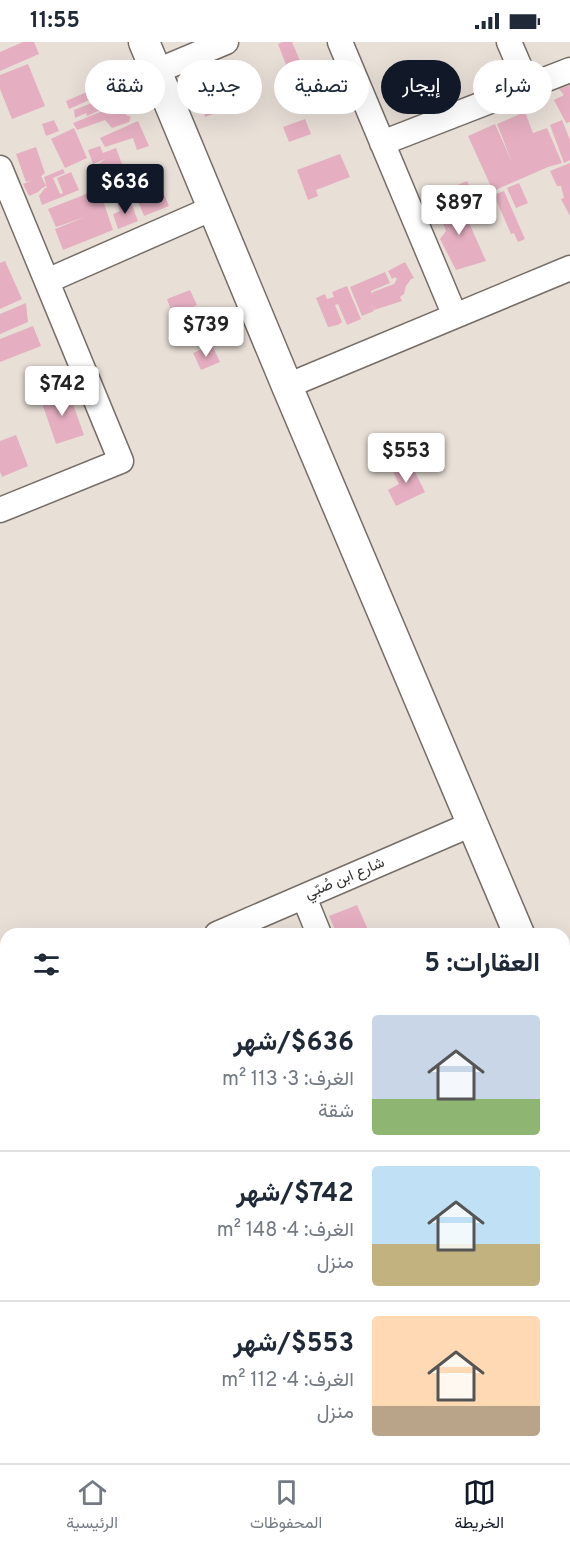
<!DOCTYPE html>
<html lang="ar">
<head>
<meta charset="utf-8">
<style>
	body { margin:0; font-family:Overpass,Vazirmatn,sans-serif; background:#f6f6f7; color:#1f2937; direction:rtl; height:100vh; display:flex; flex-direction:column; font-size:22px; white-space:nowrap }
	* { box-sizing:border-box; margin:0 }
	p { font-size:20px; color:#747a83 }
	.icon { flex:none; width:33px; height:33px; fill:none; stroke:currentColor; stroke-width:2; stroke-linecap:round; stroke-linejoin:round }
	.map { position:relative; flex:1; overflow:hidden; direction:ltr }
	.drawer { position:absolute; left:0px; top:886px; width:570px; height:536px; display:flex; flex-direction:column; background:#fff; border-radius:18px 18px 0 0; box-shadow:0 6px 24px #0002; direction:rtl }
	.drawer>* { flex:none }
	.guide { position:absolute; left:18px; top:18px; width:534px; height:54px; direction:rtl; display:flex; gap:12px }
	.price { position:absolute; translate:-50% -51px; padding:0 14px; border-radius:6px; background:#fff; color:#222; font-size:20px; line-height:39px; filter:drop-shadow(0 2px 3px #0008) }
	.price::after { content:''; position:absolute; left:50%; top:36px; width:18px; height:14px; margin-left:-9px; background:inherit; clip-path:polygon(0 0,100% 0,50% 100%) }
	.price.selected { background:#111827; color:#fff }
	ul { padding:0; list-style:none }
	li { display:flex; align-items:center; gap:18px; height:150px; padding:0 30px }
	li+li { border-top:2px solid #e0e1e3 }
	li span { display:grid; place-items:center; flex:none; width:168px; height:120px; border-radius:6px; color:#555 }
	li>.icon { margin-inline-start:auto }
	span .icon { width:72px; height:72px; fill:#fffc; stroke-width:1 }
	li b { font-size:26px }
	h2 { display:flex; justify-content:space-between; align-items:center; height:72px; padding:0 30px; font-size:26px }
	.tag { padding:0 21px; border-radius:27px; background:#fff; box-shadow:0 6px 24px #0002; font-size:21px; line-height:54px }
	.tag.selected { background:#111827; color:#fff }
	.status { display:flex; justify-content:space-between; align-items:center; height:42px; padding:0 30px; background:#fff; direction:ltr }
	.status svg { height:16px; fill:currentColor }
	.menu { display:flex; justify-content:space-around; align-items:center; height:84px; border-top:2px solid #e0e1e3; background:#fff; font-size:16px; color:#747a83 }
	.menu a { display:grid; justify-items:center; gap:3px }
	.menu .selected { color:#111827 }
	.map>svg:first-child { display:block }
	.building { fill:#e5afc1 }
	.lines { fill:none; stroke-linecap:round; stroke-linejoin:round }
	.minor-casing { stroke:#756d66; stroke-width:27 }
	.tertiary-casing { stroke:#756d66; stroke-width:33 }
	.minor { stroke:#fff; stroke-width:24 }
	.tertiary { stroke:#fff; stroke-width:30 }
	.labels { text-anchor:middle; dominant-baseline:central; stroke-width:4.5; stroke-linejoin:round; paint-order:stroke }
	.street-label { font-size:15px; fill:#33302d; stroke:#fff }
</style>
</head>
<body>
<div class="status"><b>11:55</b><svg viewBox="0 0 49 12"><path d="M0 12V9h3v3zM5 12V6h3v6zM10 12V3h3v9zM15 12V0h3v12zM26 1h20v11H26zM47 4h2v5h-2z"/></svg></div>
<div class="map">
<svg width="570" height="1421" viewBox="0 0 570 1421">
	<rect width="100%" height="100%" fill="#e8dfd7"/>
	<path class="building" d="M23 0H34L39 12 0 29V10Z
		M283 0H292L304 28 290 33 278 2Z
		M28 22 45 64 12 77 0 47V33Z
		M234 24 243 47 212 60 216 71 205 75 203 68 206 65 201 54 211 50 205 36Z
		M112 39 118 52 119 53 120 59 87 74 86 71 75 76 74 68 97 59 96 55 69 67 66 59Z
		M570 43V80L566 81 554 58 564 53 559 47Z
		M123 61 126 68V73L131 75 129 80 112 86 105 78 77 88 73 81Z
		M525 70 533 91 547 86 562 121 548 125 493 149 468 94 495 82 512 120 497 82Z
		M305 77 311 92 289 100 283 85Z
		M54 78 59 89 46 94 42 82Z
		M562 78 570 98V118L564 121 550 83Z
		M138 79 149 104 137 108 133 96 105 105 100 96Z
		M74 86 87 116 65 126 51 97Z
		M100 104 103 111 116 106 125 130 102 139 96 124 105 117 93 122 88 108Z
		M36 105 45 131 41 134 46 144 41 147 38 150 29 154 23 142 33 138 26 140 16 112Z
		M340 112 350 135 316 148 318 154 308 158 297 128Z
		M570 121V174L561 157 564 156 561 144H557L550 129Z
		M152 125 169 164 144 174 128 135Z
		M63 127 65 131 53 136 60 152 63 151 57 136 71 130 79 148 42 163 39 154 45 146H47L44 135Z
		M123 135 129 152 108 160 101 144Z
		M467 139 476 158 464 163 455 144Z
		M519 141 528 161 516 166 507 146Z
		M99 147 113 188 63 208 55 187 85 175 56 185 48 167Z
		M504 149 525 197 518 200 514 191 511 192 494 153Z
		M454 153 462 165 486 219 456 228 440 197 446 189 440 173V159Z
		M130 158 138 179 118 187 113 172 120 169 117 162Z
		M5 219 22 257 0 267V221Z
		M405 220 414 236 411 237 406 244 404 252 400 255 402 259 374 268 370 257 374 269 362 274 350 245 385 230 390 241 371 249 372 252 373 250 394 242 397 237 395 235 392 237 388 229Z
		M347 244 361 277 347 283 338 262 335 263 342 280 338 283 328 285 316 256 325 252 327 257 334 255 332 250Z
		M190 248 197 263 173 273 167 257Z
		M26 261 28 280 0 292V272Z
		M33 284 41 304 0 320V297Z
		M212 303 220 320 201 328 193 311Z
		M68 348 84 393 56 402 41 358Z
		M16 393 28 424 2 435 0 430V399Z
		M409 418 425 450 396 464 388 448 399 442 391 426Z
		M357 863 370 892H337L329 874Z
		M6 1031V1039L2 1033 6 1044V1049L0 1050 6 1063V1078L0 1080V1034Z
		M564 1283 570 1298V1310L564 1312Z
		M570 1314V1325L564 1328V1317Z
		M570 1327V1373L564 1375V1329Z
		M433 1416H461L463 1421H435Z"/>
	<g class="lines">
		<defs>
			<path id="minor" d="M340 0 455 274
				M509 0 528 44
				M157 29 226 0
				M382 101 570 28
				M0 126 121 419 0 468
				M47 239 213 166
				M287 344 570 226
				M304 855 319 892
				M217 892 472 782
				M0 986 6 984
				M564 1097 570 1094
				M0 1175 6 1173
				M0 1338 6 1335
				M0 1378 6 1393
				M16 1416 18 1421
				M545 1416 547 1421
				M208 1421 220 1416"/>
			<path id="tertiary" d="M144 0 287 344 519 892
				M564 999 570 1013"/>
		</defs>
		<use href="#minor" class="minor-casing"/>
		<use href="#tertiary" class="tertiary-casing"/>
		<use href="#minor" class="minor"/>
		<use href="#tertiary" class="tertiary"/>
	</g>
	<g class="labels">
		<g class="street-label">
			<text transform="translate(345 837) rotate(-23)">شارع ابن صُبّي</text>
		</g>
	</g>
</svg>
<b class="price selected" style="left:125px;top:173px">$636</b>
<b class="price" style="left:459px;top:194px">$897</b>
<b class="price" style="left:206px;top:316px">$739</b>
<b class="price" style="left:62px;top:375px">$742</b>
<b class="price" style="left:406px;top:442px">$553</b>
<div class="guide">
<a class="tag">شراء</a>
<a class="tag selected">إيجار</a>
<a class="tag">تصفية</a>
<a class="tag">جديد</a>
<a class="tag">شقة</a>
</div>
<section class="drawer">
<h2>العقارات: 5<svg class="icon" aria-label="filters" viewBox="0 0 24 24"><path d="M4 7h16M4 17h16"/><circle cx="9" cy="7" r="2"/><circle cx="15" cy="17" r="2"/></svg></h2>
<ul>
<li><span style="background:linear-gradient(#c9d6e8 70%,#8fb573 0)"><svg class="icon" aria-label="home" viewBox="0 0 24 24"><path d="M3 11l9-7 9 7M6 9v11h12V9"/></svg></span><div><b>$636/شهر</b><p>الغرف: 3 · 113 m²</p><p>شقة</p></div></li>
<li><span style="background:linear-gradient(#bfe0f5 65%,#c2b280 0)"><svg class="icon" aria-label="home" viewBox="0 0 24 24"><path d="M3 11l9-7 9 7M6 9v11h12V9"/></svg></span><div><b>$742/شهر</b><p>الغرف: 4 · 148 m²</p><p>منزل</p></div></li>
<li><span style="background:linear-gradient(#ffd9b3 75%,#b9a48a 0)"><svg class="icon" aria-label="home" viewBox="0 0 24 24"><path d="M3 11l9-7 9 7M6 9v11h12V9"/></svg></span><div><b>$553/شهر</b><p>الغرف: 4 · 112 m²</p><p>منزل</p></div></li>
</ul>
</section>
</div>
<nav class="menu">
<a class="selected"><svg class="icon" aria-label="map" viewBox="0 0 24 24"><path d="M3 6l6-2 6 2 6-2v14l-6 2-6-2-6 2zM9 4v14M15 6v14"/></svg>الخريطة</a>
<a><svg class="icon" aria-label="saved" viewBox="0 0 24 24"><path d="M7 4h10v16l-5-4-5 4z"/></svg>المحفوظات</a>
<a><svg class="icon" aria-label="home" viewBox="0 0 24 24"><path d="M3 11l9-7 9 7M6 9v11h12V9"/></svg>الرئيسية</a>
</nav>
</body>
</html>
